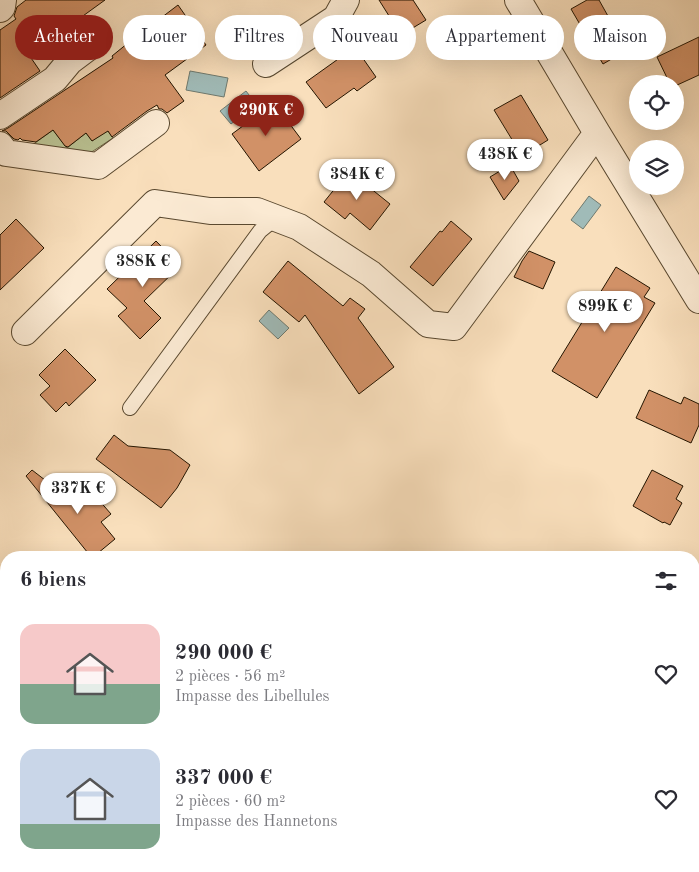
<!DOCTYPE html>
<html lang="fr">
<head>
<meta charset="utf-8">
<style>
	body { margin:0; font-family:"Old Standard TT",serif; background:#f7f7f7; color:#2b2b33; height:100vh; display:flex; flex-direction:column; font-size:19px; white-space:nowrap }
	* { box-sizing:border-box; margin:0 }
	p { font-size:16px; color:#7c7c81 }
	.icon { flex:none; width:28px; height:28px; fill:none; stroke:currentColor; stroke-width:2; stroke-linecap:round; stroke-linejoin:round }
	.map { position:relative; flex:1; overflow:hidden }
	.sheet { position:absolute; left:0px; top:551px; width:700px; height:321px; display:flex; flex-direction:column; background:#fff; border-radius:20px 20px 0 0; box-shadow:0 5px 20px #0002 }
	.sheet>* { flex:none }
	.hud { position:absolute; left:15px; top:15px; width:670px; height:45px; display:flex; gap:10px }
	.fabs { position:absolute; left:629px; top:75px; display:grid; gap:10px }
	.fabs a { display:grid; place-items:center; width:55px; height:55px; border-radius:50%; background:#fff; box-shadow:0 5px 20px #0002; font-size:25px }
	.price { position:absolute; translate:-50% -42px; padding:0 11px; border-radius:18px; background:#fff; color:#222; font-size:16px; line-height:32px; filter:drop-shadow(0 1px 2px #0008) }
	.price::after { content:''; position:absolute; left:50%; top:30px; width:15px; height:11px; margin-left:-8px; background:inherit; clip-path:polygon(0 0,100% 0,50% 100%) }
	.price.current { background:#8f2418; color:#fff }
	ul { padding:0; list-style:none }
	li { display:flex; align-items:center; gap:15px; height:125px; padding:0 20px }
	li span { display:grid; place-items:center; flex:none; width:140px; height:100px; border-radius:15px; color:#555 }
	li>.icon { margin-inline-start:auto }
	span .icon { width:60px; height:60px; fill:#fffc; stroke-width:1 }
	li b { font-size:21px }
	h2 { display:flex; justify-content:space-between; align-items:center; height:60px; padding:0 20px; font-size:21px }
	.tag { padding:0 18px; border-radius:22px; background:#fff; box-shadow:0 5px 20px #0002; font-size:18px; line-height:45px }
	.tag.current { background:#8f2418; color:#fff }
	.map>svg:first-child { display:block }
	.green { fill:#bac293; stroke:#6f6c4a }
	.water { fill:#a0bbb8; stroke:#6e796e }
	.building { fill:#d19167; stroke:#241500 }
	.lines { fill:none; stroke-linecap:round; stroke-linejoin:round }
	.service-casing { stroke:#59482f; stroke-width:16 }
	.minor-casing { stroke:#59482f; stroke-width:28 }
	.service { stroke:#fbead3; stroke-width:14 }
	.minor { stroke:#fbead3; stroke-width:26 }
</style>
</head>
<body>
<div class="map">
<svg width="699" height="872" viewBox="0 0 699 872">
	<rect width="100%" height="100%" fill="#f9dfbc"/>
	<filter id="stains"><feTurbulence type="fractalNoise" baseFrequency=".004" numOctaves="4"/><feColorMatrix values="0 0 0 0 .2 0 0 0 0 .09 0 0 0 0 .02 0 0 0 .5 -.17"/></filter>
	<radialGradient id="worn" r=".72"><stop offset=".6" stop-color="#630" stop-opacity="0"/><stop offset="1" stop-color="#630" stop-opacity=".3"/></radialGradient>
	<path class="green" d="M53 130 67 148 86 133 92 141 107 130 113 138 90 153 28 148Z"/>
	<path class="water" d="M190 71 228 78 224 97 186 90Z
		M246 91 256 104 231 124 220 111Z
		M589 196 601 205 583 229 571 220Z
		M269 310 289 328 278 339 259 321Z"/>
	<path class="building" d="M26 0H105L29 55 40 71 0 98V30L16 19 14 16 17 7Z
		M379 0H413L426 20 401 35Z
		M587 0H599L627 50 603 64 571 9Z
		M178 5 206 45 165 75 184 101 167 113 162 109H159L157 105 147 111 112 137 108 131 92 141 86 133 68 147 65 146 53 130 36 142 22 140 20 138 18 140 14 139 6 131H2L8 128 113 58 112 56 128 43Z
		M699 37V75L675 86V84H670L657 57Z
		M355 47 376 77 357 91 354 88 326 108 306 82Z
		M521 95 548 140 522 156 494 110Z
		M274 103 301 139 259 171 232 134Z
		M510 165 519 181 504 200 490 177Z
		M349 171 390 204 370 230 350 213 345 219 324 202Z
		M16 219 44 248 0 290V235Z
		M451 221 472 239 433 286 410 267 440 231 442 232Z
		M156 241 180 266 144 301 161 318 140 339 118 316 127 308 107 289Z
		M529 251 555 262 543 289 514 277 522 261Z
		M288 261 343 306 350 298 365 309 358 318 394 367 359 394 305 315 299 322 263 292Z
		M616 267 650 288 644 297 655 303 597 398 552 371Z
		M65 349 96 380 69 406 66 402 56 412 40 395 50 386 39 375Z
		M649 390 681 404 684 397 699 404V425L691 443 636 418Z
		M114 435 128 446 170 450 190 465 177 488 161 508 96 459Z
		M32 470 76 504 91 491 111 514 101 522 115 539 92 558 26 476Z
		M652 470 683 486 676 499 682 503 670 525 664 522 663 523 633 506Z"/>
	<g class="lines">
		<defs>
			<path id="service" d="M130 408 260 231 276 218
				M96 872 101 866"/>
			<path id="minor" d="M518 0 597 133 699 300
				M0 9 2 7 3 0
				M266 64 336 18 346 0
				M0 116 55 79 70 61 90 46
				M0 145 6 153 98 166 156 123
				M25 332 155 203 210 211H257L299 227 371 274 428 324 454 327 597 133
				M694 698 699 677
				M0 726 6 729
				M224 866 232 872
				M650 872 652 866"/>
		</defs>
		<use href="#service" class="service-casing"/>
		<use href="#minor" class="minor-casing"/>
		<use href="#service" class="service"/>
		<use href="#minor" class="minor"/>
	</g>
	<rect width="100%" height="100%" filter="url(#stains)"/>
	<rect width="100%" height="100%" fill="url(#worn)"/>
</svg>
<div class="fabs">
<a><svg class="icon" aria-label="locate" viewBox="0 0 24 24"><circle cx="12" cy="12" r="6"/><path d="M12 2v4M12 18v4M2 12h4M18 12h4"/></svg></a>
<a><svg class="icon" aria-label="layers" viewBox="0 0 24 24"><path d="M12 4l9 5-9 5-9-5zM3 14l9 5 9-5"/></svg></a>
</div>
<b class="price current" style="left:266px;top:137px">290K €</b>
<b class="price" style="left:505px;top:181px">438K €</b>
<b class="price" style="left:357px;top:201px">384K €</b>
<b class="price" style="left:143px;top:288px">388K €</b>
<b class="price" style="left:605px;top:333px">899K €</b>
<b class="price" style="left:78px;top:515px">337K €</b>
<div class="hud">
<a class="tag current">Acheter</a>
<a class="tag">Louer</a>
<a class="tag">Filtres</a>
<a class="tag">Nouveau</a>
<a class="tag">Appartement</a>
<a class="tag">Maison</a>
</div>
<section class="sheet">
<h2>6 biens<svg class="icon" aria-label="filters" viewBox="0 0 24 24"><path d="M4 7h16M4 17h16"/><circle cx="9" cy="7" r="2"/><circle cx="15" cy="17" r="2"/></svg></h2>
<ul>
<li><span style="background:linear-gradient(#f6c9c9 60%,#7fa58c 0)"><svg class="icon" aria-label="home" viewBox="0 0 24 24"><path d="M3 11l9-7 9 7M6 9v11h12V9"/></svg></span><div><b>290 000 €</b><p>2 pièces · 56 m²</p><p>Impasse des Libellules</p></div><svg class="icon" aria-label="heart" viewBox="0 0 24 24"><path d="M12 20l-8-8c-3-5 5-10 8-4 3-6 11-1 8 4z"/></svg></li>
<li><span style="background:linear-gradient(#c9d6e8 75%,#7fa58c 0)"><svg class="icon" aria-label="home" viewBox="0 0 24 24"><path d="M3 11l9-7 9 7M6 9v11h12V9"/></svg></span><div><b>337 000 €</b><p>2 pièces · 60 m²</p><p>Impasse des Hannetons</p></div><svg class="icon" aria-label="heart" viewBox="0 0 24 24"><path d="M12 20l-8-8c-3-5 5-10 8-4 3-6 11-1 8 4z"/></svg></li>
</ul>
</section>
</div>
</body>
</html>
